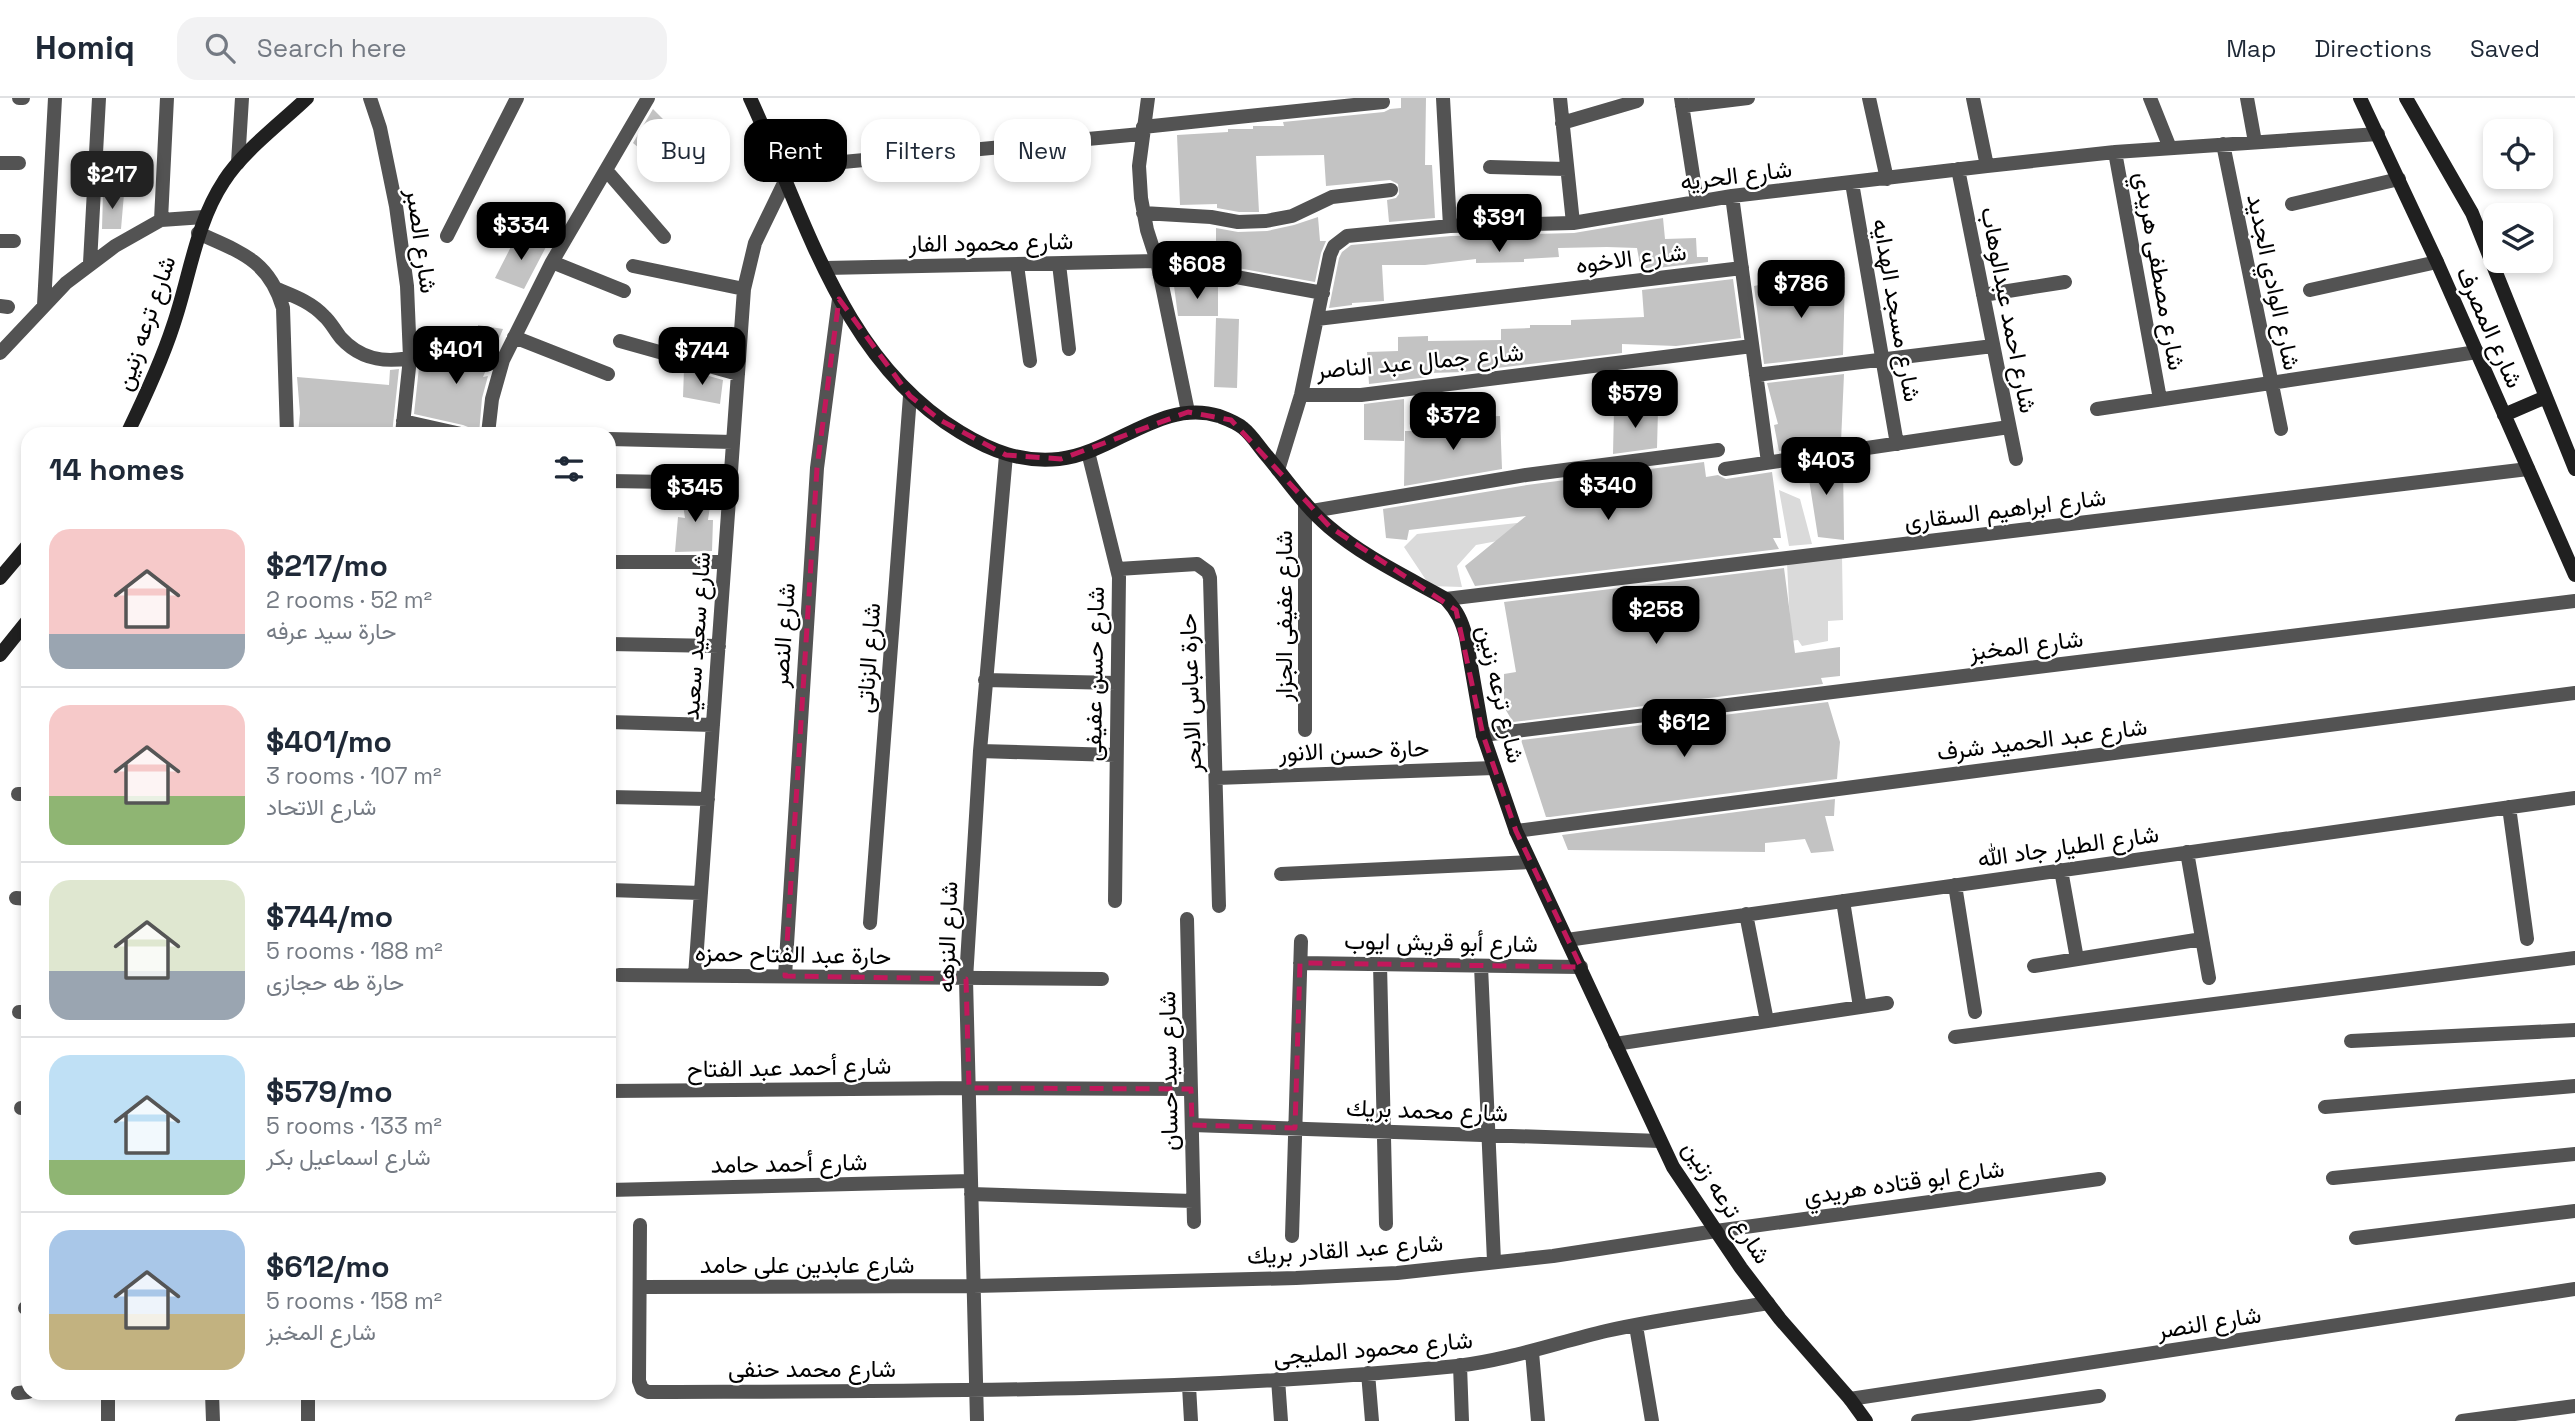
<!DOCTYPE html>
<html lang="en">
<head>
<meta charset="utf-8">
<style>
	body { margin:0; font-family:"Space Grotesk",Vazirmatn,sans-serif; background:#f2f2f3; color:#1f2937; height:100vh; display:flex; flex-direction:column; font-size:26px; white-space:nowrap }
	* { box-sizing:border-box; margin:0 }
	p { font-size:23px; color:#747a83 }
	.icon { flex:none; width:38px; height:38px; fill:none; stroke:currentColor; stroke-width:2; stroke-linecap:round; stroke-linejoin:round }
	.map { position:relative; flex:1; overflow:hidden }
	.drawer { position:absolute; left:21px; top:329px; width:595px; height:973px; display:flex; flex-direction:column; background:#fff; border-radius:21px; box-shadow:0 4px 10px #0003 }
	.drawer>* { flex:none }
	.banner { position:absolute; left:637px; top:21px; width:665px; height:63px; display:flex; gap:14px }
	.tools { position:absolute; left:2483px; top:21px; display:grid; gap:14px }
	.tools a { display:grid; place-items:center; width:70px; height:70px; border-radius:14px; background:#fff; box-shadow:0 4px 10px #0003; font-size:35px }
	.price { position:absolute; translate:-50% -60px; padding:0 16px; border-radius:14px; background:#000; color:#fff; font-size:23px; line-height:46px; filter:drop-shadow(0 2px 4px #0008) }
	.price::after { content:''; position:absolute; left:50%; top:42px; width:21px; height:16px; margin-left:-10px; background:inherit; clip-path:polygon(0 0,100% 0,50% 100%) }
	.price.on { background:#222; color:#fff }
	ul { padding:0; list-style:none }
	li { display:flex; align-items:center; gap:21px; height:175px; padding:0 28px }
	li+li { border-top:2px solid #e0e1e3 }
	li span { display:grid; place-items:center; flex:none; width:196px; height:140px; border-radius:21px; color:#555 }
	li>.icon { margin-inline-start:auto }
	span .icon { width:84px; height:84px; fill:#fffc; stroke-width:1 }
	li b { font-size:30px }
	h2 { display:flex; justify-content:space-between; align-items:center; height:84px; padding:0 28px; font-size:30px }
	.pill { padding:0 24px; border-radius:21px; background:#fff; box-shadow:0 4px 10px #0003; font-size:24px; line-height:63px }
	.pill.on { background:#000; color:#fff }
	header { display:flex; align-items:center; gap:42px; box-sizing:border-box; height:98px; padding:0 35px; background:#fff; border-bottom:2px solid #e0e1e3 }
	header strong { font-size:33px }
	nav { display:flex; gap:38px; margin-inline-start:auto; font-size:24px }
	.search { width:490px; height:63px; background:#f2f2f3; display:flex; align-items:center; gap:18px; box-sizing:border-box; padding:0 24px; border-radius:21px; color:#747a83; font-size:26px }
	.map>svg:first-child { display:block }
	.green { fill:#dadada }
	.building { fill:#c3c3c3 }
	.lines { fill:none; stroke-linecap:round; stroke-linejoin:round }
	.lane { stroke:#535353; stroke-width:14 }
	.street { stroke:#535353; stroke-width:14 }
	.secondary { stroke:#202020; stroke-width:14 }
	.marked { fill:none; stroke:#c2185b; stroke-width:5; stroke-dasharray:14 9; stroke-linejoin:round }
	.labels { text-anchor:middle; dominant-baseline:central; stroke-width:5; stroke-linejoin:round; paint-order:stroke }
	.street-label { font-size:24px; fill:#000; stroke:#fff }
</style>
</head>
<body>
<header>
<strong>Homiq</strong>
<div class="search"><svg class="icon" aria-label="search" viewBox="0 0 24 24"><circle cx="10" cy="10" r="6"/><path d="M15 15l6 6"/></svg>Search here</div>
<nav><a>Map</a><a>Directions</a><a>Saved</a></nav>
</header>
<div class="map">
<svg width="2575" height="1323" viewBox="0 0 2575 1323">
	<rect width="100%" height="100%" fill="#fff"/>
	<path class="green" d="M1779 392 1800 401 1812 446 1789 448Z
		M1526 424 1519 439 1476 447 1457 468 1462 489 1430 488 1404 449 1417 436Z
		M1842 458 1843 522 1828 523V543L1802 548 1798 542 1780 544 1790 526 1787 464Z"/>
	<path class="building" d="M1401 0H1426L1425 67H1432L1435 120 1389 124 1387 102 1396 100 1399 96 1398 86 1390 82 1326 88 1324 57 1256 58 1259 114H1239L1217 110V106L1180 107 1177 37 1228 34V31H1253V28H1284L1283 24 1384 14 1390 11 1401 10Z
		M653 11 667 25 639 50 633 45Z
		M103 95 124 96 121 131H102Z
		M1318 119 1320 143H1326L1321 155 1315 184 1227 168 1216 171V130L1238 134 1267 133 1294 127Z
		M1663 120 1665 141 1696 140 1697 159H1708V164L1641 172 1637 150 1607 149 1558 150 1559 159 1524 161V164L1476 165V161L1425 167H1382L1384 203 1352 205V207L1329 210 1339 160 1342 154 1351 147 1451 138 1574 135Z
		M517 137 547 147 524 191 495 180Z
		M1845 179 1843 257 1764 266 1754 188 1794 180 1803 188Z
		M1733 181 1741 240 1676 248 1622 246V255L1464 274 1429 275V279L1369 286 1367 254 1398 253V239L1428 238V243L1501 242V231L1530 230V227H1571V222L1644 219 1642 192Z
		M1218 187V218H1178L1174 188Z
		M1216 220 1239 221 1237 290 1214 289Z
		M478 227 503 231 483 279 488 278 482 300 479 336H470L468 329 463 327 414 316 420 260 477 270Z
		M399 271 392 336H298L300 315 297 279 389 287 390 272Z
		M684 271 723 282 720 306 683 299Z
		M1844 276 1841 344 1779 353 1774 327 1778 326 1767 285Z
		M1404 301V343L1364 342V306Z
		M1614 311 1658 312 1657 350 1613 356Z
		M1500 318 1502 371 1404 388 1405 333H1476V319Z
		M1843 363 1844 442 1818 439 1808 375 1784 379 1783 372Z
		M1704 364 1706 379 1718 377 1726 381 1772 374 1781 440H1773L1779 451 1475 488 1465 468 1526 418 1409 432 1407 442 1386 440 1383 411 1527 387Z
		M681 394H712L708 422H713L712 453 675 454 678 419 685 420Z
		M1784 470 1795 555 1840 549V578L1821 580 1823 586 1513 624 1504 609V576L1516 574 1504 504Z
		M1828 604 1840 644 1837 681 1550 719H1546L1521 642Z
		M1835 701 1834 718H1825L1834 753 1811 755 1805 741 1765 745V754L1568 752 1562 737Z"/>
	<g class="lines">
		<path class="lane" d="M2351 943 2575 932
			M2325 1009 2575 988
			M2333 1080 2575 1056
			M2356 1140 2575 1113"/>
		<path class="street" d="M19 0H23
			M370 0 380 30 396 108 407 188 410 260 402 336
			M1148 0 1139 68 1141 100 1147 132 1157 163 1188 314
			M1443 0 1450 128
			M1560 0 1573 125
			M1681 0 1697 103
			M1869 0 1887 81
			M1973 0 1987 68
			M2150 0 2170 50
			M2247 0 2255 44
			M1682 8 1748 0
			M1562 25 1637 3
			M1143 29 1383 4
			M2223 46 2281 331
			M2115 54 2160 301
			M0 65H19
			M238 65 242 0
			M1490 69 1567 71
			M779 70 1141 36
			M1958 71 2016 361
			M606 72 664 139
			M1852 85 1897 346
			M1732 98 1768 364
			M2292 106 2399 81
			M1143 115 1211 119 1238 124 1266 123 1292 118 1332 99 1391 92
			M161 122 167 0
			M198 135C240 154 269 162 283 210L287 336
			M447 138 517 0
			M0 143H14
			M552 164 624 193
			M90 165 99 0
			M1059 166 1069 251
			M1017 167 1030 263
			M633 168 744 191
			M825 170 1157 163
			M1225 177 1323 195
			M277 191C294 198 311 204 324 218 331 224 335 233 341 240 360 261 383 265 410 260
			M2310 192 2437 164
			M1983 197 2065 184
			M44 207 55 0
			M0 208 8 209
			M1317 221 1742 170
			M514 239 608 276
			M620 243 738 276
			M0 255 66 185 115 148 161 122 204 119
			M1756 277 1993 248
			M1301 297H1361L1752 248
			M2097 311 2477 254
			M403 323 461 336
			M488 336 492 301 503 262 552 164 648 0
			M609 341 733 344
			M1088 354 1119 479 1115 803
			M1725 371 2009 329
			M1278 372 1301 297 1330 157 1334 148 1347 138 1450 128 1573 125 1732 98 1987 68 2115 54 2378 36
			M609 383 730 385
			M1312 413 1526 377 1718 352
			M609 464H724
			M1118 471 1197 466 1208 474 1210 480 1219 808
			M1446 501 2528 371
			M609 546 719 548
			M985 582 1116 585
			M609 624 713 627
			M1305 632V405
			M1483 637 2575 503
			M980 653 1115 657
			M1216 680 1494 670
			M18 696H28
			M609 699 708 701
			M2509 709 2527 841
			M1516 733 2575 595
			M2187 754 2209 880
			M2061 772 2077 861
			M1281 776 1530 764
			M1955 787 1975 914
			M609 792 701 795
			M16 800 28 801
			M1843 803 1860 909
			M1746 816 1767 923
			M1187 821 1194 1124
			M870 825 910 298
			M1567 842 2575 700
			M1300 865 1581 869
			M1380 866 1386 1126
			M1481 868 1494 1163
			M2034 868 2202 841
			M619 877 1102 881
			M695 878 744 191 755 145 785 83
			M785 878 817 370 839 201
			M19 914H28
			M1955 939 2575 860
			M1615 946 1887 905
			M609 993 969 990 1191 991
			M21 1010H28
			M1192 1027 1660 1043
			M609 1092 971 1083
			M971 1096 1193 1103
			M640 1127 639 1283 642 1291 648 1294C918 1293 1188 1295 1457 1268 1508 1262 1556 1245 1606 1233 1659 1221 1714 1214 1768 1205
			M1292 1138 1301 843
			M640 1189 973 1188 1296 1180 1397 1175 1553 1158 1716 1133 2099 1081
			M25 1210H28
			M1636 1228 1652 1323
			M1532 1254 1538 1323
			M1460 1267 1462 1323
			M1368 1275 1372 1323
			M1278 1281 1281 1323
			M1189 1288 1191 1323
			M18 1295 28 1294
			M108 1295V1323
			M212 1295 213 1323
			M308 1295V1323
			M1850 1301 2575 1191
			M977 1323 966 881 980 653 1006 357
			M1918 1323 2099 1298
			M2462 1323 2575 1308"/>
		<path class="secondary" d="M750 0C805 118 841 262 960 334 991 353 1022 365 1059 361 1114 355 1162 300 1219 318 1227 321 1236 324 1243 330 1252 337 1259 349 1267 358 1287 382 1305 409 1329 429 1364 459 1407 479 1446 501 1457 513 1462 523 1466 539L1483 637 1516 733 1673 1069 1741 1170 1780 1221 1850 1301 1866 1323
			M2360 0 2437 164 2575 477
			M2406 0 2472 115 2575 371
			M2504 317 2546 299
			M127 336C144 301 161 265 173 228 190 179 195 127 224 83 242 54 282 24 307 0
			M0 480 28 447
			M0 557 28 522"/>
	</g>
	<path class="marked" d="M839 201 910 298 940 322 1006 357 1061 361 1188 314 1231 322 1330 429 1456 512 1483 637 1516 733 1581 869 1300 865 1295 1030 1192 1027 1191 991 969 990 966 881 785 878 817 370Z"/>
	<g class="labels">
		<g class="street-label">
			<text transform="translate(1736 77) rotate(-7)">شارع الحريه</text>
			<text transform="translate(422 143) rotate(82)">شارع الصبر</text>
			<text transform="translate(991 144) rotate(-1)">شارع محمود الفار</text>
			<text transform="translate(1631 160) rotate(-7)">شارع الاخوه</text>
			<text transform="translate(2160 173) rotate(80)">شارع مصطفى هريدي</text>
			<text transform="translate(2274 184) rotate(78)">شارع الوادي الجديد</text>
			<text transform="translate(1897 212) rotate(80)">شارع مسجد الهدايه</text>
			<text transform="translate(2009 212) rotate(79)">شارع احمد عبدالوهاب</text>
			<text transform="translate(145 225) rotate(-71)">شارع ترعه زنين</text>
			<text transform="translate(2490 229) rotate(66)">شارع المصرف</text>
			<text transform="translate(1420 263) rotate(-5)">شارع جمال عبد الناصر</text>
			<text transform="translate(2005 411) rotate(-7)">شارع ابراهيم السقارى</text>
			<text transform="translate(1283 518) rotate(-90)">شارع عفيفى الجزار</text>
			<text transform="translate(783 537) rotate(-86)">شارع النصر</text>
			<text transform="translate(696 538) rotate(-86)">شارع سعيد سعيد</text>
			<text transform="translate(2026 547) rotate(-7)">شارع المخبز</text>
			<text transform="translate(868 560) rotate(-86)">شارع الزناتى</text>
			<text transform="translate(1094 576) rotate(-89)">شارع حسن عفيفى</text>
			<text transform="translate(1190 595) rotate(-92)">حارة عباس الابحر</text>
			<text transform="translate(1501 596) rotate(77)">شارع ترعه زنين</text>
			<text transform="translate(2042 641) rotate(-7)">شارع عبد الحميد شرف</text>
			<text transform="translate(1354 652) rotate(-2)">حارة حسن الانور</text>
			<text transform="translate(2068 748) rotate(-8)">شارع الطيار جاد الله</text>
			<text transform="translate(947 839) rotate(-88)">شارع النزهه</text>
			<text transform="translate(1441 844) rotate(1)">شارع أبو قريش ايوب</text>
			<text transform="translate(793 856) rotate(1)">حارة عبد الفتاح حمزه</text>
			<text transform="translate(789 969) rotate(-1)">شارع أحمد عبد الفتاح</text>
			<text transform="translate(1168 973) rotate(-91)">شارع سيد حسان</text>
			<text transform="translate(1427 1012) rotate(2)">شارع محمد بريك</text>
			<text transform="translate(789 1065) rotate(-1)">شارع أحمد حامد</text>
			<text transform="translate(1904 1084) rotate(-8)">شارع ابو قتاده هريدي</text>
			<text transform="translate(1727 1104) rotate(57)">شارع ترعه زنين</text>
			<text transform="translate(1345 1151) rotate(-4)">شارع عبد القادر بريك</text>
			<text x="807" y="1166">شارع عابدين على حامد</text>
			<text transform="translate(2209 1224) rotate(-9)">شارع النصر</text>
			<text transform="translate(1373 1250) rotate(-5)">شارع محمود المليجى</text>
			<text x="812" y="1270">شارع محمد حنفى</text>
		</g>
	</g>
</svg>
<div class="tools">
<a><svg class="icon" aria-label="locate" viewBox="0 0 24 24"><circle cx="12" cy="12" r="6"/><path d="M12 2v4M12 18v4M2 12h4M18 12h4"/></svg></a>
<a><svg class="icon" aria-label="layers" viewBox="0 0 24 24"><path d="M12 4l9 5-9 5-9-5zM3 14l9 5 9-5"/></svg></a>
</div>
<b class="price on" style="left:112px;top:113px">$217</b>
<b class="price" style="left:1499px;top:156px">$391</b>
<b class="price" style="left:521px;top:164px">$334</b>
<b class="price" style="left:1197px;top:203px">$608</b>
<b class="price" style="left:1801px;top:222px">$786</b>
<b class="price" style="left:456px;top:288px">$401</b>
<b class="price" style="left:702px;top:289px">$744</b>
<b class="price" style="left:1635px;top:332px">$579</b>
<b class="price" style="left:1453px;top:354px">$372</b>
<b class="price" style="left:1826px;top:399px">$403</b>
<b class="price" style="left:1608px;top:424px">$340</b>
<b class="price" style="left:695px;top:426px">$345</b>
<b class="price" style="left:1656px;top:548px">$258</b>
<b class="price" style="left:1684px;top:661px">$612</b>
<div class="banner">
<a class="pill">Buy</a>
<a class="pill on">Rent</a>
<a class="pill">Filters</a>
<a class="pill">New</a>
</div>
<section class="drawer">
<h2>14 homes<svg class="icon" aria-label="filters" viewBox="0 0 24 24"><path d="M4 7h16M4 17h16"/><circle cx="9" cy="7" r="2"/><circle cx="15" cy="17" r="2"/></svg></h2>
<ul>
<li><span style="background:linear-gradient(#f6c9c9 75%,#9aa5b1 0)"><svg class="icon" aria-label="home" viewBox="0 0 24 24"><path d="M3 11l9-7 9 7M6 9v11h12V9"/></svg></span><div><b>$217/mo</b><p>2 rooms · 52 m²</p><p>حارة سيد عرفه</p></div></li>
<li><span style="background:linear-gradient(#f6c9c9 65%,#8fb573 0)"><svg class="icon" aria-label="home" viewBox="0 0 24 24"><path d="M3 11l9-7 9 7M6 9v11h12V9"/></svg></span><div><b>$401/mo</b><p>3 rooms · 107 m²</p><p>شارع الاتحاد</p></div></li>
<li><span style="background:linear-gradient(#dfe7d0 65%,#9aa5b1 0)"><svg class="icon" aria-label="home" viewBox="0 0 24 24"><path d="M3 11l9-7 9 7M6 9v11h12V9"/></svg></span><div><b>$744/mo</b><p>5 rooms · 188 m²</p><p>حارة طه حجازى</p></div></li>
<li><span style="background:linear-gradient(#bfe0f5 75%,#8fb573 0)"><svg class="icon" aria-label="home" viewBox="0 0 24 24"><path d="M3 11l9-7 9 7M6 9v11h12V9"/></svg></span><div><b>$579/mo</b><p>5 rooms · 133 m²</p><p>شارع اسماعيل بكر</p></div></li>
<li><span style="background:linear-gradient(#a9c7e8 60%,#c2b280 0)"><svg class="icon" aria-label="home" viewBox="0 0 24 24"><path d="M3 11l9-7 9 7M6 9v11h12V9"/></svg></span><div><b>$612/mo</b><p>5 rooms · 158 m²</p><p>شارع المخبز</p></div></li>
</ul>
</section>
</div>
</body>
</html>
